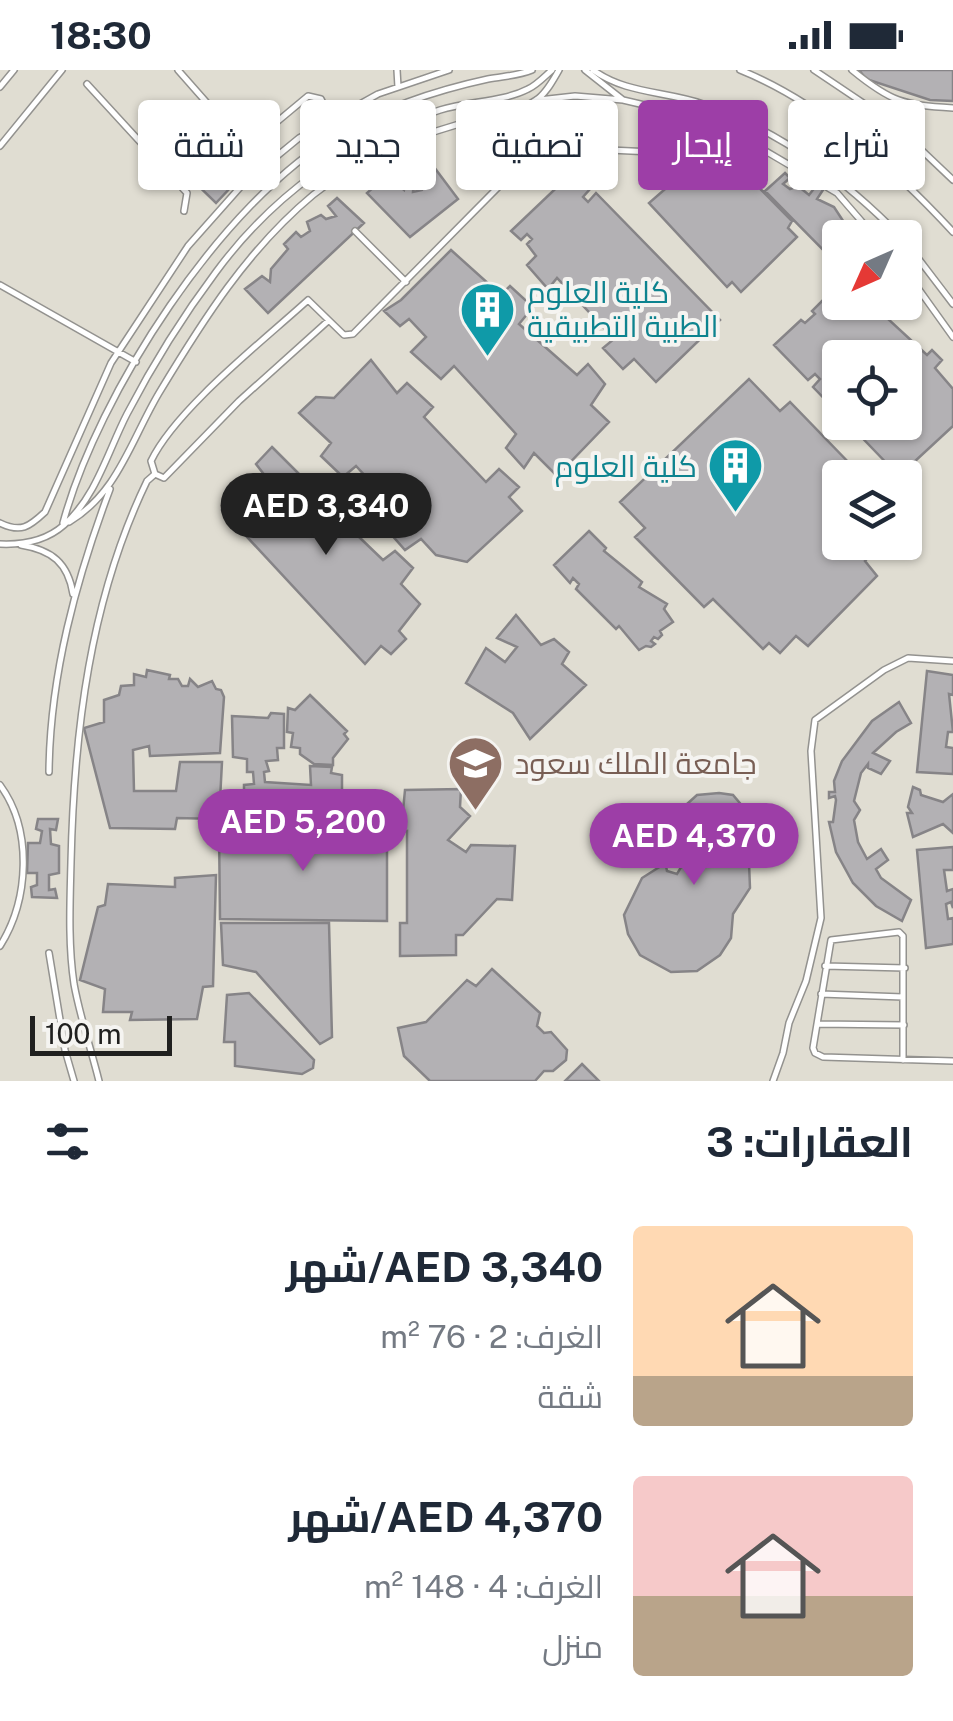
<!DOCTYPE html>
<html lang="ar">
<head>
<meta charset="utf-8">
<style>
	body { margin:0; font-family:"Public Sans",Cairo,sans-serif; background:#f6f6f7; color:#1f2937; direction:rtl; height:100vh; display:flex; flex-direction:column; font-size:38px; white-space:nowrap }
	* { box-sizing:border-box; margin:0 }
	p { font-size:32px; color:#747a83 }
	.icon { flex:none; width:55px; height:55px; fill:none; stroke:currentColor; stroke-width:2; stroke-linecap:round; stroke-linejoin:round }
	.map { position:relative; height:1011px; overflow:hidden; direction:ltr }
	.details { display:flex; flex-direction:column; background:#fff; flex:1 }
	.details>* { flex:none }
	.banner { position:absolute; left:30px; top:30px; width:895px; height:90px; direction:rtl; display:flex; gap:20px }
	.needle { width:65px; rotate:225deg }
	.fabs { position:absolute; left:822px; top:150px; display:grid; gap:20px }
	.fabs a { display:grid; place-items:center; width:100px; height:100px; border-radius:10px; background:#fff; box-shadow:0 2px 8px #0004; font-size:50px }
	.scale { position:absolute; left:30px; bottom:25px; width:142px; box-sizing:border-box; padding-left:10px; border:5px solid #20201f; border-top:0; font-size:28px; line-height:35px; white-space:nowrap; color:#20201f; -webkit-text-stroke:8px #f5f4f1; paint-order:stroke }
	.price { position:absolute; translate:-50% -85px; padding:0 22px; border-radius:35px; background:#9d3ea7; color:#fff; font-size:32px; line-height:65px; filter:drop-shadow(0 2px 5px #0008) }
	.price::after { content:''; position:absolute; left:50%; top:60px; width:30px; height:22px; margin-left:-15px; background:inherit; clip-path:polygon(0 0,100% 0,50% 100%) }
	.price.active { background:#222; color:#fff }
	ul { padding:0; list-style:none }
	li { display:flex; align-items:center; gap:30px; height:250px; padding:0 40px }
	li span { display:grid; place-items:center; flex:none; width:280px; height:200px; border-radius:10px; color:#555 }
	li>.icon { margin-inline-start:auto }
	span .icon { width:120px; height:120px; fill:#fffc; stroke-width:1 }
	li b { font-size:42px }
	h2 { display:flex; justify-content:space-between; align-items:center; height:120px; padding:0 40px; font-size:42px }
	.pill { padding:0 35px; border-radius:10px; background:#fff; box-shadow:0 2px 8px #0004; font-size:35px; line-height:90px }
	.pill.active { background:#9d3ea7; color:#fff }
	.status { display:flex; justify-content:space-between; align-items:center; height:70px; padding:0 50px; background:#fff; direction:ltr }
	.status svg { height:28px; fill:currentColor }
	.map>svg:first-child { display:block }
	.built { fill:#e0ddd2; fill-rule:evenodd }
	.building { fill:#b3b1b4; stroke:#868487; stroke-width:2.5 }
	.lines { fill:none; stroke-linecap:round; stroke-linejoin:round }
	.lane-casing { stroke:#93928f; stroke-width:8 }
	.lane { stroke:#fff; stroke-width:5 }
	.labels { text-anchor:middle; dominant-baseline:central; stroke-width:8; stroke-linejoin:round; paint-order:stroke }
	.culture-label { font-size:30px; fill:#0d838f; stroke:#f5f4f1; text-anchor:start }
	.education-label { font-size:30px; fill:#785e54; stroke:#f5f4f1; text-anchor:start }
</style>
</head>
<body>
<div class="status"><b>18:30</b><svg viewBox="0 0 49 12"><path d="M0 12V9h3v3zM5 12V6h3v6zM10 12V3h3v9zM15 12V0h3v12zM26 1h20v11H26zM47 4h2v5h-2z"/></svg></div>
<div class="map">
<svg width="953" height="1011" viewBox="0 0 953 1011">
	<rect width="100%" height="100%" fill="#e8e6e3"/>
	<path class="built" d="M0 0H953V1011H0ZM840 168H905V232H840ZM840 288H905V352H840ZM840 408H905V472H840Z"/>
	<path class="building" d="M859 0H953V31L930 30 866 9Z
		M213 71 246 101 216 133 184 102Z
		M714 72 792 151 788 158 797 167 741 222 732 212 727 217 649 133 672 113 666 105 688 87 694 91Z
		M431 93 458 129 410 167 367 123 393 100 398 115 404 120 406 110H414L413 122 422 120Z
		M573 102 590 119 583 127 588 132 596 123 720 250 656 312 634 289 623 299 603 278 614 269 557 208 548 219 527 195 536 186 527 174 532 169 527 164 521 170 511 161Z
		M785 103 790 108 783 114 790 119 798 116 809 125 816 116 823 120 817 129 834 137 849 160 857 155 861 163 854 168H840V197L765 121Z
		M337 128 364 153 268 243 245 219 262 206 270 212 271 199 288 179 284 174 296 162 301 167 310 161 307 152 321 145 326 149 336 146 328 136Z
		M451 180 501 225 510 216 533 237 519 254 577 305 588 294 605 314 591 335 609 352 557 406 534 383 524 398 506 378 516 364 454 296 441 309 411 282 426 267 409 249 400 256 384 241 401 230Z
		M840 213V232H868L878 241 889 232 895 242 888 249 927 285 932 280 942 290 935 298 953 319V356L899 406 847 352H905V288H840V345L813 317 820 309 815 304 808 310 774 275 801 250 805 253 815 244 812 241Z
		M371 290 397 323 407 313 433 337 424 347 486 412 499 399 519 417 509 427 522 441 467 492 436 485 421 469 405 480 390 463 405 449 356 396 343 407 321 386 331 373 299 343 316 327 334 328Z
		M749 309 780 341 790 332 852 396 846 402 851 408H840V472H883L865 491 877 506 808 576 796 566 780 583 769 573 763 579 713 529 704 537 635 467 645 458 620 432Z
		M272 377 313 418 324 408 343 429 333 442 383 490 395 481 413 498 401 514 420 534 399 561 406 569 391 584 381 576 365 594 222 440 236 424 247 433 269 411 256 394Z
		M589 461 606 478 604 481 642 512 639 517 667 534 664 539 673 552 660 561 662 565 658 569 654 567 651 571 655 574 651 577 646 576 639 580 619 556 616 559 576 519 579 514 573 508 570 513 554 495Z
		M516 545 541 575 554 569 569 582 562 594 586 615 530 669 513 643 466 613 486 578 505 592 517 577 497 568Z
		M147 600 170 605 169 609H178L182 616H188L190 609 198 617 212 611 216 619 221 620 224 627 220 683 150 686 149 676 133 680 134 721H176L180 692H222L219 749 177 748 175 759 110 758 84 658 104 652V630L119 625 121 616 134 615V604L146 607Z
		M927 601 953 605V625L949 624 953 662H948L946 677 953 678V704L917 702Z
		M310 625 347 661 344 664 348 669 333 688V695L314 694 300 684V678L291 677 293 663 287 662 288 638 295 640Z
		M899 632 911 653 896 662 873 683 890 691 881 704 868 698V694L861 703 854 731 860 740 854 750 858 772 867 789 881 779 888 790 876 799 881 808 911 830 902 851 876 836 853 813 836 782 829 752H833L836 730 835 726 829 728V722H835L834 711 842 691 872 651Z
		M271 643 284 644V678H277L278 690 266 691 269 701 264 702 265 712 311 715 310 696 332 697 331 703 342 705V759L244 757V715L254 714 253 702H247V689L233 687 232 646 268 648Z
		M913 717 920 720 921 725 943 732 953 724V763L943 754 913 767 907 743H912L908 737Z
		M461 719 460 737 470 746 448 770 466 782 471 775 515 776 512 830 497 829 463 865H456V885L400 886V853H407V761L401 762 405 720Z
		M719 723 733 725 749 744 751 758 738 770 749 793 750 818 733 844 731 868 720 885 697 901 671 902 640 885 628 864 624 845 642 808 661 796H666L667 801 677 804 681 797 671 766 677 743 697 725Z
		M38 749H58L56 760 50 759 51 774 59 776V803L49 805V820L55 819 57 828 32 827 31 817 37 815V803H27L28 773H40L42 761 36 759Z
		M219 756 387 762V851L220 849Z
		M953 777V800H944L947 821 953 819V838L951 832 946 834 948 849 953 848V874L926 878 917 780Z
		M216 805 213 916 203 917 197 949 130 950 132 942H103L105 919 80 910 98 837 105 835 108 814 175 817V808Z
		M221 853H329L332 967 320 974 256 902 223 895Z
		M492 899 540 943 537 956 544 963 551 962 567 980 566 990 553 1001H544L535 1011H430L404 986 398 958 426 952 467 910 476 916Z
		M249 923 314 990 313 998 302 1004 235 996V972H224L227 925Z
		M582 994 599 1011H565Z"/>
	<g class="lines">
		<defs>
			<path id="lane" d="M178 0 237 67 254 71 308 26 321 29 338 64
				M397 0 398 17
				M585 0 623 30 683 44 745 69 837 123 876 168
				M593 0C626 24 666 21 703 34 781 61 845 110 902 168
				M740 0C822 33 894 98 953 162
				M814 0 893 53 953 110
				M852 0C891 32 903 35 953 38
				M87 14 187 123 184 141
				M0 17 14 0
				M539 30 575 26 623 30
				M479 49 521 92
				M0 76 62 0
				M355 161 406 212
				M905 171 953 234
				M905 200 953 267
				M0 215 136 292
				M155 404 151 391C176 339 263 271 308 230L344 265 353 264 529 86 547 77 652 82
				M155 404 164 408 239 331 328 251
				M69 452C118 423 131 370 159 323 203 250 247 180 313 125 353 93 407 69 456 55 481 48 514 45 536 30 546 24 553 10 559 0
				M0 453C21 463 29 457 45 442L111 293 188 176 243 114 299 68 378 24 449 0
				M63 453C98 324 221 132 339 64 384 38 437 20 488 9 503 6 518 6 532 0
				M0 474C23 475 46 471 64 455 96 427 108 381 127 344 152 296 183 246 216 202 272 126 350 69 440 40 468 31 503 32 528 19 537 15 545 6 552 0
				M21 475C52 480 68 493 73 524
				M49 702C50 605 76 510 110 419
				M0 715C33 760 29 830 0 876
				M49 883 65 980 74 1011
				M825 896 905 898
				M821 924 903 927
				M817 954 904 955
				M903 990V866L899 862 831 870 813 978 815 983 823 987 953 991
				M99 1011C91 979 80 947 74 914 68 874 70 832 71 792 74 662 90 529 147 411L155 404
				M773 1011 783 983 789 953 806 911 821 848 811 681 815 650 884 600 908 588 953 591"/>
		</defs>
		<use href="#lane" class="lane-casing"/>
		<use href="#lane" class="lane"/>
	</g>
	<defs>
		<symbol id="building-pin" viewBox="-11 -11 22 30"><path d="M0 17L-7.5 6A9.5 9.5 0 1 1 7.5 6Z" fill="#0f9aa8" stroke="#f5f4f1"/><path d="M-4-6H4V6H1V3H-1V6H-4ZM-2.5-4.3h1.7v1.8h-1.7ZM.8-4.3h1.7v1.8H.8ZM-2.5-1h1.7V.8h-1.7ZM.8-1h1.7V.8H.8Z" fill="#fff"/></symbol>
		<symbol id="university-pin" viewBox="-11 -11 22 30"><path d="M0 17L-7.5 6A9.5 9.5 0 1 1 7.5 6Z" fill="#8d6e63" stroke="#f5f4f1"/><path d="M0-5L7-2L0 1L-7-2ZM-4 1L0 2.5L4 1V4Q0 6-4 4Z" fill="#fff"/></symbol>
	</defs>
	<g fill-rule="evenodd">
		<use href="#building-pin" x="456" y="208" width="63" height="86"/>
		<use href="#building-pin" x="704" y="364" width="63" height="86"/>
		<use href="#university-pin" x="444" y="662" width="63" height="86"/>
	</g>
	<g class="labels">
		<g class="culture-label">
			<text x="527" y="222">كلية العلوم<tspan x="527" dy="34">الطبية التطبيقية</tspan></text>
			<text x="697" y="396" text-anchor="end">كلية العلوم</text>
		</g>
		<g class="education-label">
			<text x="515" y="693">جامعة الملك سعود</text>
		</g>
	</g>
</svg>
<div class="fabs">
<a><svg class="needle" viewBox="-14 -14 28 28"><path d="M0-13l5 13h-10z" fill="#e53935"/><path d="M0 13l5-13h-10z" fill="#747a83"/></svg></a>
<a><svg class="icon" aria-label="locate" viewBox="0 0 24 24"><circle cx="12" cy="12" r="6"/><path d="M12 2v4M12 18v4M2 12h4M18 12h4"/></svg></a>
<a><svg class="icon" aria-label="layers" viewBox="0 0 24 24"><path d="M12 4l9 5-9 5-9-5zM3 14l9 5 9-5"/></svg></a>
</div>
<div class="scale">100 m</div>
<b class="price active" style="left:326px;top:488px">AED 3,340</b>
<b class="price" style="left:303px;top:804px">AED 5,200</b>
<b class="price" style="left:694px;top:818px">AED 4,370</b>
<div class="banner">
<a class="pill">شراء</a>
<a class="pill active">إيجار</a>
<a class="pill">تصفية</a>
<a class="pill">جديد</a>
<a class="pill">شقة</a>
</div>
</div>
<section class="details">
<h2>العقارات: 3<svg class="icon" aria-label="filters" viewBox="0 0 24 24"><path d="M4 7h16M4 17h16"/><circle cx="9" cy="7" r="2"/><circle cx="15" cy="17" r="2"/></svg></h2>
<ul>
<li><span style="background:linear-gradient(#ffd9b3 75%,#b9a48a 0)"><svg class="icon" aria-label="home" viewBox="0 0 24 24"><path d="M3 11l9-7 9 7M6 9v11h12V9"/></svg></span><div><b>AED 3,340/شهر</b><p>الغرف: 2 · 76 m²</p><p>شقة</p></div></li>
<li><span style="background:linear-gradient(#f6c9c9 60%,#b9a48a 0)"><svg class="icon" aria-label="home" viewBox="0 0 24 24"><path d="M3 11l9-7 9 7M6 9v11h12V9"/></svg></span><div><b>AED 4,370/شهر</b><p>الغرف: 4 · 148 m²</p><p>منزل</p></div></li>
</ul>
</section>
</body>
</html>
